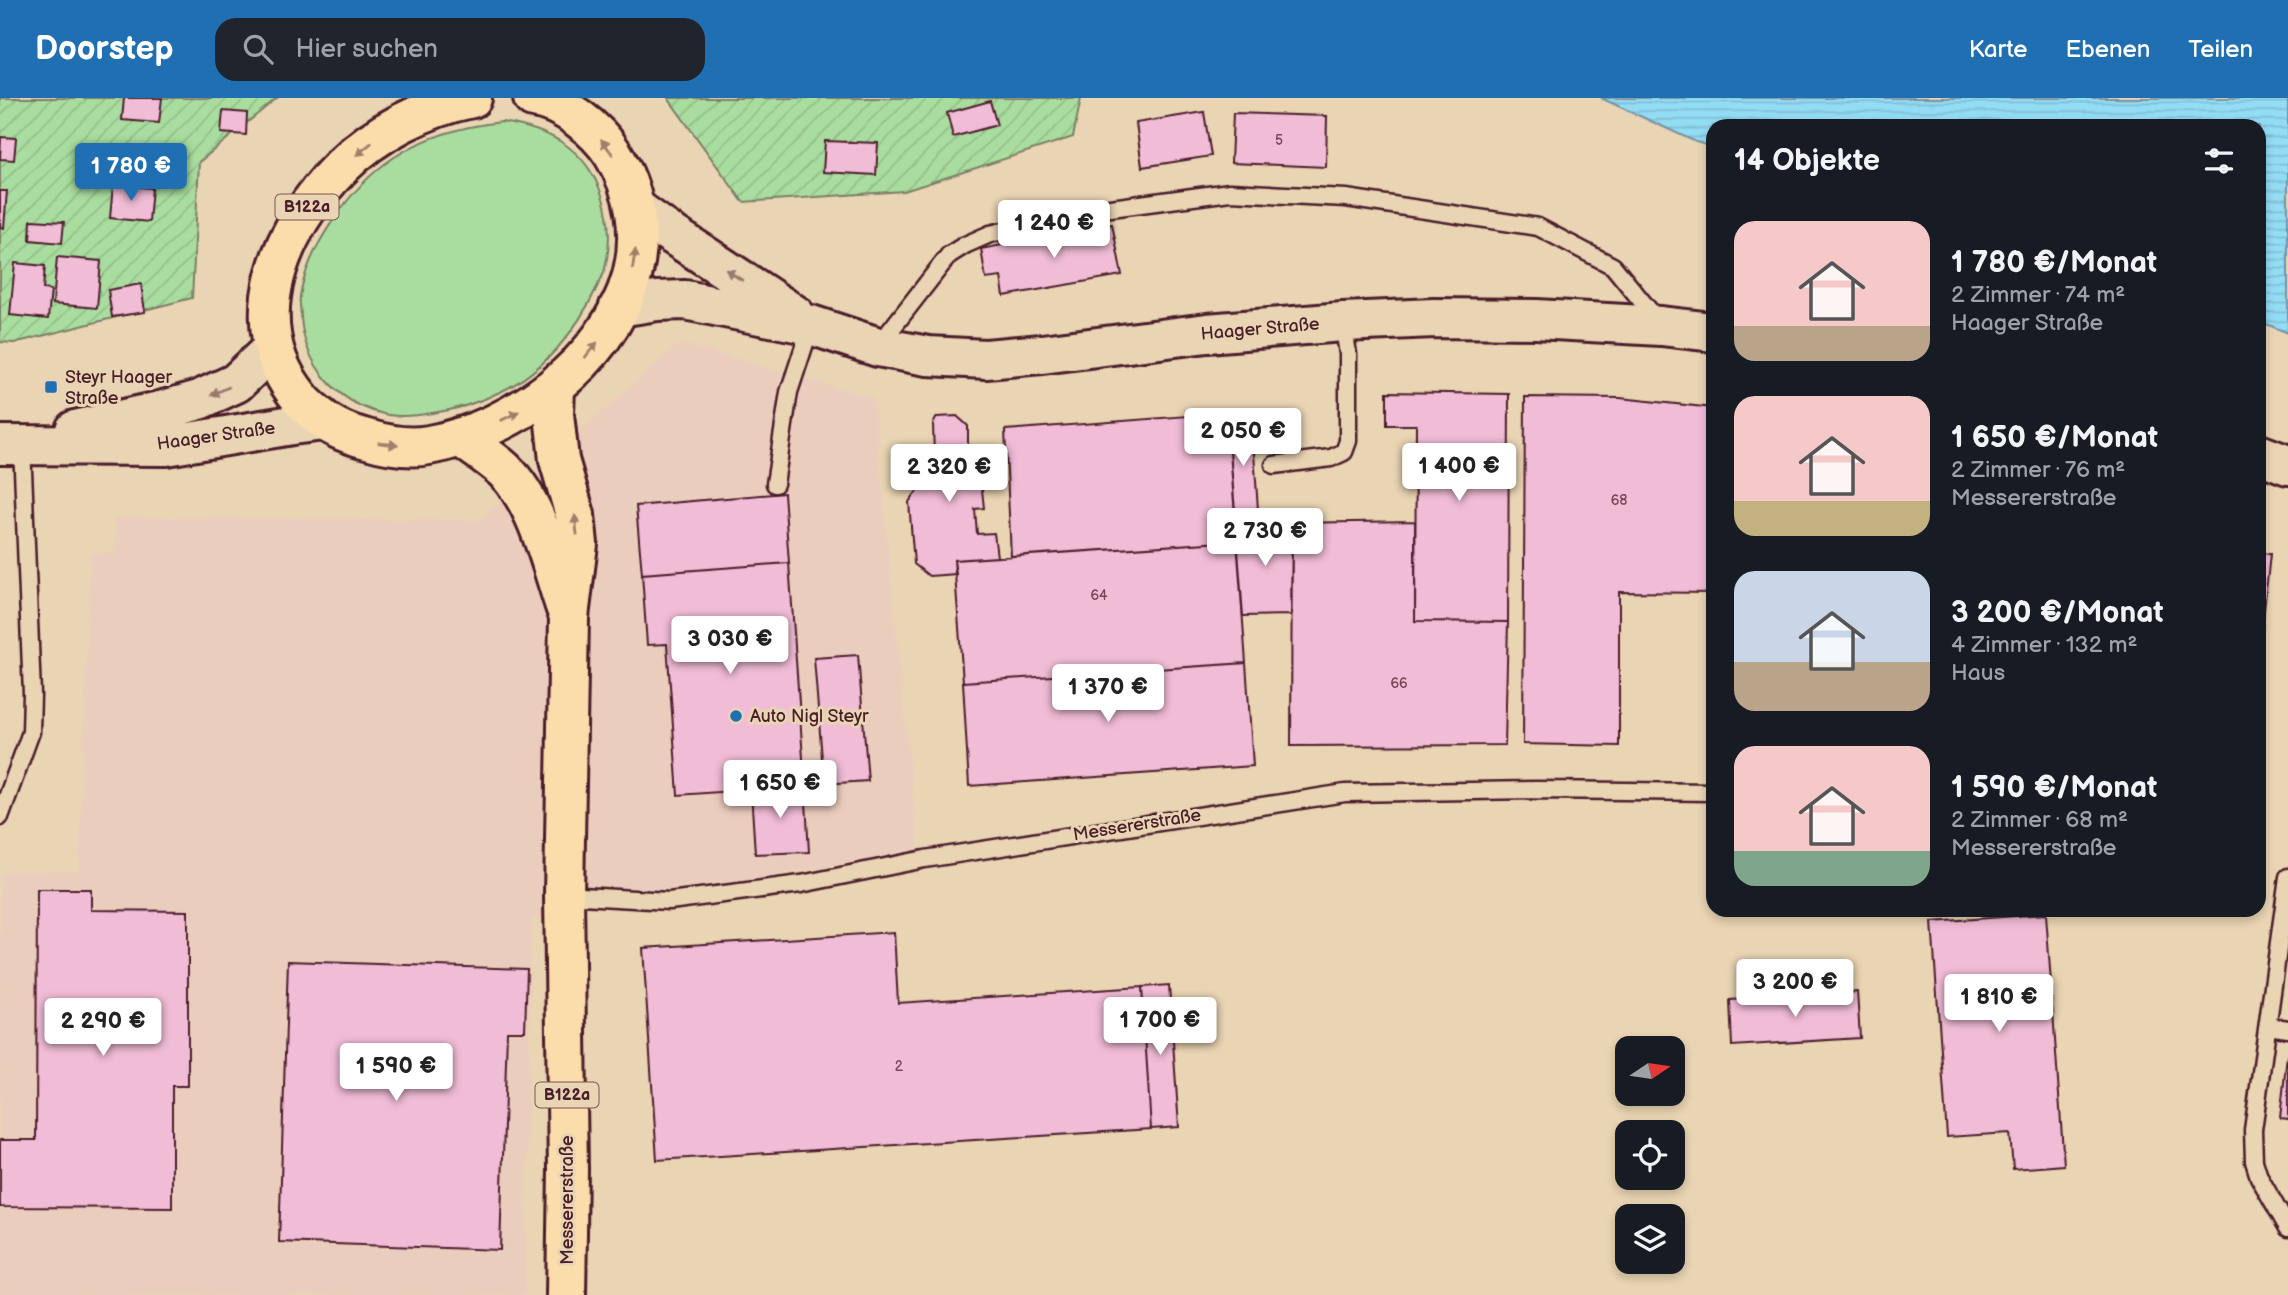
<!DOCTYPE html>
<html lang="de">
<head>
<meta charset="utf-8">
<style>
	body { margin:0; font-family:"Balsamiq Sans",sans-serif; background:#20242c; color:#f1f3f6; height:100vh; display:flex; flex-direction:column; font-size:26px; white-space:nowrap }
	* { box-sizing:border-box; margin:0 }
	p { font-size:23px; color:#9ea1a6 }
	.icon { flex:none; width:38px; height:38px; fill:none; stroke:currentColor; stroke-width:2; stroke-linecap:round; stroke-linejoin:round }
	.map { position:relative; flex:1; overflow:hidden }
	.details { position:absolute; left:1706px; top:21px; width:560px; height:798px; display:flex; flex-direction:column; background:#171b24; border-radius:21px; box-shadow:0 4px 10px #0003 }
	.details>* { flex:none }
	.needle { width:46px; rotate:77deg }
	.tools { position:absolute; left:1615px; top:938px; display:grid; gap:14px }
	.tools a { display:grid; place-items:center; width:70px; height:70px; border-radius:14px; background:#171b24; box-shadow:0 4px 10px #0003; font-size:35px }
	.price { position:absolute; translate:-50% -60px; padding:0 16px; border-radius:7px; background:#fff; color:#222; font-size:23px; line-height:46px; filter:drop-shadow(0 2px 4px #0008) }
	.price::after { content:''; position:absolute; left:50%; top:42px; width:21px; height:16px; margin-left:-10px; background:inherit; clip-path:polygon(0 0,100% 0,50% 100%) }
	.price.active { background:#1f6fb2; color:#fff }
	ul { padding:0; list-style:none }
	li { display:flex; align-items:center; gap:21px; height:175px; padding:0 28px }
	li span { display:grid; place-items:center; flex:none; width:196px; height:140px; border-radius:21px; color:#555 }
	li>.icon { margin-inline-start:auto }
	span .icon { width:84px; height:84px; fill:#fffc; stroke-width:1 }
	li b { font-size:30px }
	h2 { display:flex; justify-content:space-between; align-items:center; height:84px; padding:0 28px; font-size:30px }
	header { display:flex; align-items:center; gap:42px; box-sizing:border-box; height:98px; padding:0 35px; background:#1f6fb2; color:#fff }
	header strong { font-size:33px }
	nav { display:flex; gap:38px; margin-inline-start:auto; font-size:24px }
	.search { width:490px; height:63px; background:#20242c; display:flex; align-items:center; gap:18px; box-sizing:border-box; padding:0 24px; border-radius:21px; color:#9ea1a6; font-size:26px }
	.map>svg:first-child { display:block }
	.built { fill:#ebcdbe }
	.grass { fill:#a9dd9f; stroke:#7a7e65; stroke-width:2 }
	.garden { fill:url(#garden-furrows); stroke:#7a7e65; stroke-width:2 }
	.water { fill:url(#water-rules); stroke:#7691a4; stroke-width:2 }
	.building { fill:#f1bcd6; stroke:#4a1f2b; stroke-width:2 }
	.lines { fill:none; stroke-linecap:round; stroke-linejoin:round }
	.lane-casing { stroke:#4a1f2b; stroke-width:21 }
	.secondary-casing { stroke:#4a1f2b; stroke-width:44 }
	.primary-casing { stroke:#4a1f2b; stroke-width:44 }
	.lane { stroke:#e9d4b3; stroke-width:16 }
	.secondary { stroke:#e9d4b3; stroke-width:38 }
	.primary { stroke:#faddab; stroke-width:38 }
	.oneway { fill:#a27e6b }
	.oneway2 { fill:#9a7a6f }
	.poi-dot { fill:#1f6fb2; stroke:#e9d4b3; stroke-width:2.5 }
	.labels { text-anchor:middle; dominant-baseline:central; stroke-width:6; stroke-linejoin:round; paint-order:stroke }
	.number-label { font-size:14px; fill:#744656 }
	.shield { fill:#e9d4b3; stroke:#7a5554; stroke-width:2 }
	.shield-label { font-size:16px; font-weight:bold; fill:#4a1f2b }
	.street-label { font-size:18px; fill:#4a1f2b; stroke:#e9d4b3 }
	.poi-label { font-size:18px; fill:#4a1f2b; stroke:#e9d4b3; text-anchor:start }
</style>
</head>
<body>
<header>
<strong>Doorstep</strong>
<div class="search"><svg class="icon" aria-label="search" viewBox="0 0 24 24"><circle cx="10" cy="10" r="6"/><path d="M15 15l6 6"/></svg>Hier suchen</div>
<nav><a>Karte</a><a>Ebenen</a><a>Teilen</a></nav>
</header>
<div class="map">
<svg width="2288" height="1197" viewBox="0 0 2288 1197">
	<defs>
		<pattern id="garden-furrows" width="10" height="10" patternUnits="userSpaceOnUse" patternTransform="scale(1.75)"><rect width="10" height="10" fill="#a9dd9f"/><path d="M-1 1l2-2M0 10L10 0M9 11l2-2" fill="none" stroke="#93bd89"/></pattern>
		<pattern id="water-rules" width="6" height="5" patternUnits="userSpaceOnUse" patternTransform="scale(1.75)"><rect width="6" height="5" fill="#93ddf4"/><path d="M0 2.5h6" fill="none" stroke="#80bdd1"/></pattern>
	</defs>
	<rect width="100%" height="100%" fill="#e9d4b3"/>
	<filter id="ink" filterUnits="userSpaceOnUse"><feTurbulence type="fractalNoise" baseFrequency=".0143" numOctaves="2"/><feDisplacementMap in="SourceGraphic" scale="14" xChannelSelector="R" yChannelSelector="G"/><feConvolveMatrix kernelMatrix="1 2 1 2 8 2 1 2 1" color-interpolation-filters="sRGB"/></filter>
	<g filter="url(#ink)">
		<path class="built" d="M680 245 873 300 918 753 531 820 525 1197H0V780L4 773H79L90 455 116 454 115 419 481 422Z"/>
		<path class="grass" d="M502 24C550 32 585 49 602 97 610 121 611 146 605 170 604 177 600 183 597 189 577 232 545 272 502 293 480 304 457 312 432 315 415 318 396 320 380 315 335 303 304 265 301 219 301 213 299 205 300 198 308 149 351 88 393 60 426 38 463 28 502 24Z"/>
		<path class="garden" d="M0 0H277L199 64 192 200 14 245 0 244Z
			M668 0H1081L1073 39 904 93 743 104Z"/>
		<path class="water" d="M1601 0H2288V235L2259 223V28H1713V49L1696 44Z"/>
		<path class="building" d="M124 0H162L159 25 122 22Z
			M990 3 997 27 953 39 947 15Z
			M223 13 247 15 246 37 221 35Z
			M1204 14 1211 58 1142 69 1136 25Z
			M1233 15 1327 18 1326 69 1231 65Z
			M1 39 16 40 14 62 0 61Z
			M825 43 878 45 876 77 823 74Z
			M113 87 152 90 149 124 110 120Z
			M0 93H7L4 130 0 129Z
			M31 122 64 124 62 145 30 142Z
			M1112 126 1122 177 1004 198 1001 179 986 181 981 151Z
			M57 159 101 163 97 210 53 206Z
			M15 165 45 168 43 191 51 192 48 221 10 217Z
			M141 186 145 214 112 219 108 192Z
			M1387 294 1509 296 1508 524 1415 523 1416 327H1387Z
			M1525 299 1620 300 1713 310V495L1619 494V648L1523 646Z
			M1251 314 1259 425 1236 426 1227 315Z
			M1227 315 1237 443 1011 458 1005 332Z
			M957 318 968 328V357L979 364 984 410 975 411 977 436 994 435 997 459 954 462 956 476 929 478 914 466 909 404 923 385 924 364 934 359 933 326 937 319Z
			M784 395 789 465 642 476 636 408Z
			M1415 423V523L1508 524 1505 647 1291 648 1292 425Z
			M1292 425 1291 517 1243 518 1236 426Z
			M1237 443 1246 565 963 584 954 462Z
			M2259 455 2270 456 2259 561Z
			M789 465 805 688 678 697 667 546 647 547 642 476Z
			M858 557 868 683 824 686 814 560Z
			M1246 565 1253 668 969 688 963 584Z
			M805 688 809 754 755 756 751 692Z
			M37 791H91V812L188 813V988H172V1110L0 1109V1042H36Z
			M2046 816 2064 1067 2013 1071 2010 1035 1947 1039 1932 824Z
			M894 834 898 905 1142 889 1151 1031 657 1062 643 850Z
			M288 863 527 871 525 933H507L500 1152 279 1144Z
			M1169 887 1179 1029 1151 1031 1142 889Z
			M1857 894 1860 940 1732 948 1730 902Z
			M2287 958H2288V1021L2280 1020Z"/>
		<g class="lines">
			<defs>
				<path id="lane" d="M879 247 949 157 965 147 990 136 1096 112 1230 94 1346 100 1538 129 1613 168 1658 223
					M1274 367 1331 360 1344 354 1348 343V256L1343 224
					M775 386 789 294 811 227
					M0 719 31 634 32 596 22 347
					M2288 779 2253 1032 2254 1063 2259 1079 2288 1130
					M564 797 669 803 801 786 925 761 1345 695 1537 692 1713 694
					M2268 928 2288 931"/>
				<path id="secondary" d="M635 110 664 131 795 217
					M619 209 657 203 685 202 811 227 878 249 928 258 986 261 1042 256 1207 235 1343 224 1434 220 1536 221 1661 228 1713 234
					M75 332 164 312 199 302 236 285 273 250
					M0 347 166 348 292 327 324 323
					M2259 356 2288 367"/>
				<path id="primary" d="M472 0C425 9 375 35 342 68 281 129 238 225 300 300 305 307 313 313 319 318 332 330 351 337 367 341 387 347 408 351 429 347 514 332 608 264 632 178 643 136 636 93 613 56 597 31 563 4 533 0
					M555 289 554 316 559 362 575 417 578 446 569 519 564 797 568 1072 566 1197
					M460 339C475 350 491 360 504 372 538 404 551 468 566 511"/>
			</defs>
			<use href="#lane" class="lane-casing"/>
			<use href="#secondary" class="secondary-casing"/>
			<use href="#primary" class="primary-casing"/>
			<use href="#lane" class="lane"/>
			<use href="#secondary" class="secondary"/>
			<use href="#primary" class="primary"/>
		</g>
		<defs><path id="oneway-solid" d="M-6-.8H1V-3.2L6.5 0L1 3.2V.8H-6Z" transform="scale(1.75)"/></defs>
		<g class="oneway">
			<use href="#oneway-solid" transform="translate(607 49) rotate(-127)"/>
			<use href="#oneway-solid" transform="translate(364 51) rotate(141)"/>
			<use href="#oneway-solid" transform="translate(634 161) rotate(-81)"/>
			<use href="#oneway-solid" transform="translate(591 252) rotate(-51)"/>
			<use href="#oneway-solid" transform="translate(510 318) rotate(-27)"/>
			<use href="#oneway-solid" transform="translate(388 346) rotate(8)"/>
			<use href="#oneway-solid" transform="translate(576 427) rotate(-96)"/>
		</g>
		<g class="oneway2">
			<use href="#oneway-solid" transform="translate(734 177) rotate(-147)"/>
			<use href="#oneway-solid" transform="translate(220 293) rotate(156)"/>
		</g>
	</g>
	<g class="poi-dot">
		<rect x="44" y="282" width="14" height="14" rx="3.5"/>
		<circle cx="736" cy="618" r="7"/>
	</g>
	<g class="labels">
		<g class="number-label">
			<text x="1279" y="42">5</text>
			<text x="1619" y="402">68</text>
			<text x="1099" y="497">64</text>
			<text x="1399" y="585">66</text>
			<text x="899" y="968">2</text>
		</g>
		<g class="shield">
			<rect x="275.5" y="96.5" width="63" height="25" rx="5"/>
			<rect x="535.5" y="984.5" width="63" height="25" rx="5"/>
		</g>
		<g class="shield-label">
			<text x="307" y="109">B122a</text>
			<text x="567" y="997">B122a</text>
		</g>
		<g class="street-label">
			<text transform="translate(1260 231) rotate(-5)">Haager Straße</text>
			<text transform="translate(216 338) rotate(-8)">Haager Straße</text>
			<text transform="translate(1137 727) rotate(-9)">Messererstraße</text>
			<text transform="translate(567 1102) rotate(-90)">Messererstraße</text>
		</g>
		<g class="poi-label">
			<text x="65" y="279">Steyr Haager<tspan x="65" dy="21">Straße</tspan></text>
			<text x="750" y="618">Auto Nigl Steyr</text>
		</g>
	</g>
</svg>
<div class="tools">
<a><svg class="needle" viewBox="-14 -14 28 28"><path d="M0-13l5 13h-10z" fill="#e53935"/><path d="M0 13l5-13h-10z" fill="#9ea1a6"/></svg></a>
<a><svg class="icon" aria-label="locate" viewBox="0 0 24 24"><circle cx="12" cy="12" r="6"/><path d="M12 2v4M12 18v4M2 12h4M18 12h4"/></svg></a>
<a><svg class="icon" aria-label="layers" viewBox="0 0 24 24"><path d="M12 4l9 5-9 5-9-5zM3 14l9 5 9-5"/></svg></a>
</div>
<b class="price active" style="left:131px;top:105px">1 780 €</b>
<b class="price" style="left:1054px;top:162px">1 240 €</b>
<b class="price" style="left:1243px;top:370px">2 050 €</b>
<b class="price" style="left:1459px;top:405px">1 400 €</b>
<b class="price" style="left:949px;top:406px">2 320 €</b>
<b class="price" style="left:1265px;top:470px">2 730 €</b>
<b class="price" style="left:730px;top:578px">3 030 €</b>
<b class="price" style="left:1108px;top:626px">1 370 €</b>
<b class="price" style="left:780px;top:722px">1 650 €</b>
<b class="price" style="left:1795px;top:921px">3 200 €</b>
<b class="price" style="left:1999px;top:936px">1 810 €</b>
<b class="price" style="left:1160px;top:959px">1 700 €</b>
<b class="price" style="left:103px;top:960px">2 290 €</b>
<b class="price" style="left:396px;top:1005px">1 590 €</b>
<section class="details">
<h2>14 Objekte<svg class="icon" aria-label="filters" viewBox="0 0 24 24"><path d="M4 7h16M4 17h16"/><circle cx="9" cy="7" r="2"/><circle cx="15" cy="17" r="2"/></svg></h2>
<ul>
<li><span style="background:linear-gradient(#f6c9c9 75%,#b9a48a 0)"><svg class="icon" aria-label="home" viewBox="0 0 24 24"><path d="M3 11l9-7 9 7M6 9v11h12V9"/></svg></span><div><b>1 780 €/Monat</b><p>2 Zimmer · 74 m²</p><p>Haager Straße</p></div></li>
<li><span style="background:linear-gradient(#f6c9c9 75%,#c2b280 0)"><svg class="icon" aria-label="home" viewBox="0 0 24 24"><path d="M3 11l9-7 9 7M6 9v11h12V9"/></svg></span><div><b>1 650 €/Monat</b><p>2 Zimmer · 76 m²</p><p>Messererstraße</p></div></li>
<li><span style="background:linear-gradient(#c9d6e8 65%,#b9a48a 0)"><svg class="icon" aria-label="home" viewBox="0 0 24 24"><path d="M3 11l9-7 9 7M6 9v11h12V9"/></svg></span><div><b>3 200 €/Monat</b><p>4 Zimmer · 132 m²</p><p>Haus</p></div></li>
<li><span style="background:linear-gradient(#f6c9c9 75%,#7fa58c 0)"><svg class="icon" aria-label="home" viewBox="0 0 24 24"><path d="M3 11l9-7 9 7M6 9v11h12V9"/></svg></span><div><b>1 590 €/Monat</b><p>2 Zimmer · 68 m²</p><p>Messererstraße</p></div></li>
</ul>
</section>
</div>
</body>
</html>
